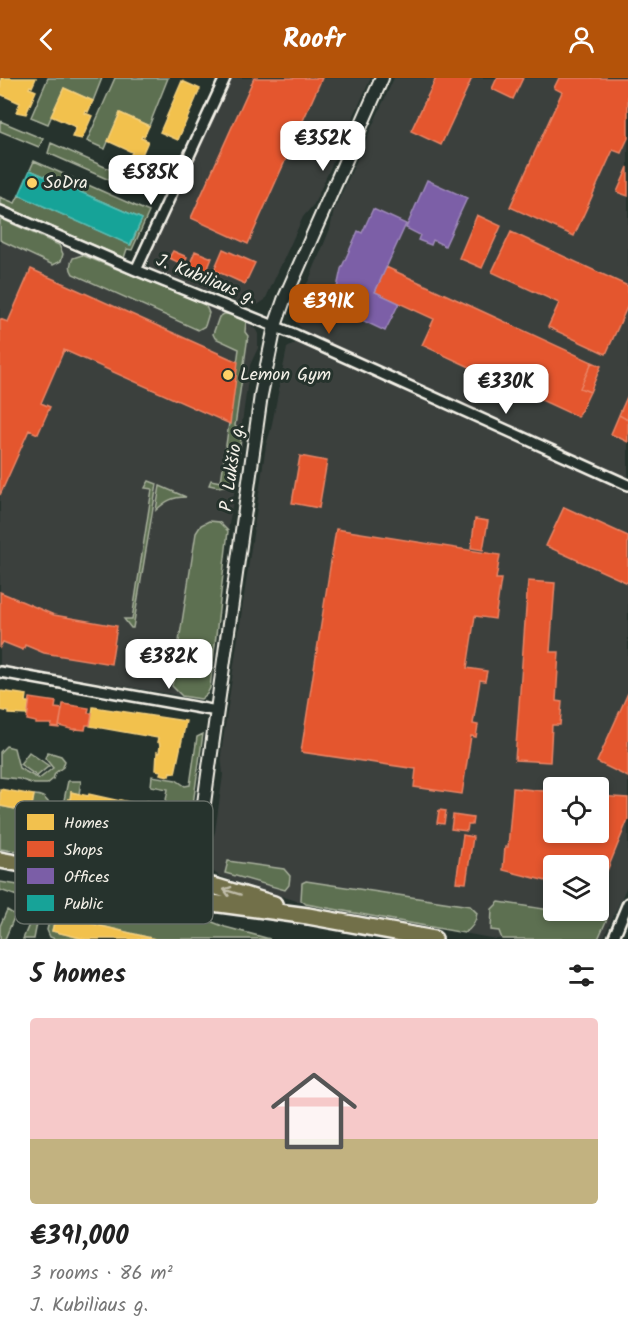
<!DOCTYPE html>
<html lang="en">
<head>
<meta charset="utf-8">
<style>
	body { margin:0; font-family:Kalam,sans-serif; background:#f2f2f2; color:#222; height:100vh; display:flex; flex-direction:column; font-size:22px; white-space:nowrap }
	* { box-sizing:border-box; margin:0 }
	p { font-size:20px; color:#767676 }
	.icon { flex:none; width:33px; height:33px; fill:none; stroke:currentColor; stroke-width:2; stroke-linecap:round; stroke-linejoin:round }
	.map { position:relative; height:861px; overflow:hidden }
	.panel { display:flex; flex-direction:column; background:#fff; flex:1 }
	.panel>* { flex:none }
	.tools { position:absolute; left:543px; top:699px; display:grid; gap:12px }
	.tools a { display:grid; place-items:center; width:66px; height:66px; border-radius:6px; background:#fff; box-shadow:0 3px 9px #0003; font-size:30px }
	.price { position:absolute; translate:-50% -51px; padding:0 14px; border-radius:12px; background:#fff; color:#222; font-size:20px; line-height:39px; filter:drop-shadow(0 2px 3px #0008) }
	.price::after { content:''; position:absolute; left:50%; top:36px; width:18px; height:14px; margin-left:-9px; background:inherit; clip-path:polygon(0 0,100% 0,50% 100%) }
	.price.active { background:#b45309; color:#fff }
	ul { padding:0; list-style:none }
	li { display:grid; align-content:center; gap:12px; height:318px; padding:0 30px }
	li+li { border-top:2px solid #e0e0e0 }
	li span { display:grid; place-items:center; height:186px; border-radius:6px; color:#555 }
	li>.icon { margin-inline-start:auto }
	span .icon { width:108px; height:108px; fill:#fffc; stroke-width:1 }
	li b { font-size:26px }
	h2 { display:flex; justify-content:space-between; align-items:center; height:72px; padding:0 30px; font-size:26px }
	header { display:flex; justify-content:space-between; align-items:center; height:78px; padding:0 30px; background:#b45309; color:#fff; font-size:27px; font-weight:700 }
	.map>svg:first-child { display:block }
	.built { fill:#3a403e; fill-rule:evenodd }
	.green { fill:#5d6f51; stroke:#a8b09c; stroke-width:1.5 }
	.homes { fill:#f2c14e; stroke:#f3cf7c; stroke-width:1.5 }
	.shops { fill:#e4572e; stroke:#e98566; stroke-width:1.5 }
	.offices { fill:#7b5ea7; stroke:#9f8aba; stroke-width:1.5 }
	.public { fill:#17a398; stroke:#59bab0; stroke-width:1.5 }
	.lines { fill:none; stroke-linecap:round; stroke-linejoin:round }
	.minor-casing { stroke:#f4f1e8; stroke-width:14 }
	.tertiary-casing { stroke:#f4f1e8; stroke-width:16 }
	.primary-casing { stroke:#f4f1e8; stroke-width:20 }
	.minor { stroke:#26332d; stroke-width:9 }
	.tertiary { stroke:#26332d; stroke-width:12 }
	.primary { stroke:#726f4a; stroke-width:15 }
	.oneway { stroke:#c0bda9 }
	.poi-dot { fill:#ffd166; stroke:#26332d; stroke-width:2 }
	.labels { text-anchor:middle; dominant-baseline:central; stroke-width:6; stroke-linejoin:round; paint-order:stroke }
	.poi-label { font-size:18px; fill:#f4f1e8; stroke:#26332d; text-anchor:start }
	.street-label { font-size:18px; fill:#f4f1e8; stroke:#26332d }
	.key { fill:#26332d; stroke:#646c65; stroke-width:1.5 }
	.key-label { font-size:16px; fill:#f4f1e8 }
</style>
</head>
<body>
<header><svg class="icon" aria-label="back" viewBox="0 0 24 24"><path d="M15 5l-7 7 7 7"/></svg>Roofr<svg class="icon" aria-label="person" viewBox="0 0 24 24"><circle cx="12" cy="8" r="4"/><path d="M4 21q1-7 8-7t8 7"/></svg></header>
<div class="map">
<svg width="628" height="861" viewBox="0 0 628 861">
	<rect width="100%" height="100%" fill="#26332d"/>
	<filter id="ink" filterUnits="userSpaceOnUse"><feTurbulence type="fractalNoise" baseFrequency=".0167" numOctaves="2"/><feDisplacementMap in="SourceGraphic" scale="12" xChannelSelector="R" yChannelSelector="G"/><feConvolveMatrix kernelMatrix="1 2 1 2 8 2 1 2 1" color-interpolation-filters="sRGB"/></filter>
	<g filter="url(#ink)">
		<path class="built" d="M230 0H371L314 126 303 139 265 222 256 228 251 229 152 192 149 189V178Z
			M394 0H628V400L305 254 294 243V232L298 219 309 202 330 151 334 132Z
			M0 141 82 177 246 243 256 252 258 256V270L250 287 242 345 243 360 228 453 210 610 207 616 201 621 0 588Z
			M296 265 628 414V806L603 861H496L306 826 219 798 211 792 208 784 207 774 215 754 223 697 221 676 266 367 271 351 287 270ZM554 710H598V754H554ZM554 788H598V832H554Z"/>
		<path class="green" d="M48 0H102L93 23 64 10 48 46 31 39Z
			M115 0H168L149 48 120 35 105 71 87 63Z
			M0 43 43 61 39 69 0 53Z
			M51 65 159 113 155 114 143 110 139 115 48 75Z
			M34 83 149 134 132 172 127 171 124 180 0 126V119L15 125 19 117 131 167 142 141 30 92Z
			M0 140 59 167 63 176 61 183 53 187 0 162Z
			M82 177 205 226 209 235 205 248 198 252 73 196C69 190 70 186 73 180Z
			M224 236H229L246 243 245 254 248 258 235 348 242 354 234 406 218 409 209 407 211 402 221 404 239 271 215 260 213 256 219 239Z
			M149 403 157 406 133 550H131L124 541H132L152 411 145 410Z
			M160 408 186 419C172 419 166 423 156 432Z
			M209 443 219 444 228 453 210 610 207 616 201 621 182 618 172 608 196 455 201 447Z
			M203 656 186 775 176 774C175 781 169 783 162 784L164 766 65 750 59 746 68 703H81L79 716 71 714 70 722H68L67 738 92 736 107 742 123 741 138 746V748H153L154 741H157V727L165 728 168 711 151 708 152 698 176 702 185 708 190 707 197 659Z
			M6 668 14 670 19 690 39 701 53 690 45 680 48 674 61 678 65 683 63 689 55 695 53 701 47 706H34L19 701 0 699V674Z
			M29 674 49 688 37 698 20 686Z
			M34 717C60 716 54 762 42 769 33 774 10 773 0 771V728L30 734Z
			M228 783 284 791 290 798 289 807 285 812 225 795Z
			M306 803 470 828 477 835C476 844 472 851 464 855L306 826 301 822 302 805Z
			M0 804 42 811 43 815 34 861H23L30 844 27 842 32 828 19 823 20 819 0 812Z
			M56 814 205 841 225 849 270 861H155L56 837 52 853 85 861H55L50 859 47 852Z
			M499 824 581 837 584 833 607 841 598 861H502L499 853 491 852 492 831Z
			M7 832 15 837 5 861H0V848Z"/>
		<path class="homes" d="M1 0H36L32 9 30 8 29 10 36 13 26 36 16 34 20 25 0 16Z
			M182 3 200 11 178 62 160 54Z
			M64 10 93 23 88 34 86 33 85 35 92 38 82 61 72 59 76 49 51 38Z
			M120 35 149 48 144 59 142 58 141 60 148 63 138 86 128 83 132 74 108 63Z
			M0 613 27 617 26 624H29L27 637 9 636V634L0 632Z
			M93 629 186 643 175 695 170 694 169 698 160 696 161 693 156 692 157 674 159 675 160 668 159 664H157L158 660 90 648Z
			M0 711 34 717 31 734 0 728Z
			M71 714 88 718 89 716 120 723V722L147 728V723L157 725 156 741H154L153 749 145 747 144 749 129 744V743L107 742V740L92 736 78 737 77 740 67 738 68 721 70 722Z
			M56 837 134 856 155 861H85L52 853Z"/>
		<path class="shops" d="M254 0H322L248 166 191 140Z
			M436 0H472L441 67 411 53Z
			M497 0H523L513 21 492 11Z
			M559 0H628V60L621 75 613 72 574 158 510 129 562 14 554 10Z
			M628 89V118L617 114Z
			M477 137 501 148 482 190 459 180Z
			M511 154 628 208V227L606 276 548 249 559 225 492 194Z
			M223 171 255 185 245 206 214 192Z
			M173 173 187 179 184 187 169 180Z
			M195 173 212 180 206 195 189 188Z
			M386 189 592 284 580 310 590 314 578 339 422 267 434 241 375 214Z
			M31 191 238 284 230 346 64 272 41 325 50 329 38 356 29 352 0 417V241L8 244Z
			M592 284 601 288 590 314 580 310Z
			M627 319H628V342L619 337Z
			M619 337 628 342V364L611 356Z
			M300 378 327 383 319 430 292 425Z
			M564 429 628 458V505L546 468Z
			M475 441 488 443 483 472 471 470Z
			M336 451 500 477 496 501H501L495 541 475 538 467 590 487 593 485 603 480 602 473 646 478 647 476 659 471 658 462 716 414 709 416 691 301 674Z
			M528 503 555 505 550 574H559L556 623 562 624 560 647H552L550 684 515 682Z
			M0 514 54 537 117 548 111 586 44 575 25 567 23 572 3 564 0 569Z
			M628 615V699L597 684Z
			M30 620 56 624 55 630 62 631 59 650 51 649 52 646H36V644L27 642Z
			M63 626 89 630 88 635H92L90 647H86L85 652 75 651V652L59 648Z
			M513 710 554 714V754H598V718L628 720V741L598 815V788H554V805L503 792 505 769H508Z
			M439 732 446 733 444 746 437 745Z
			M453 737 473 740 472 747H468L467 753 451 751Z
			M463 757 473 759 466 805 456 804Z"/>
		<path class="offices" d="M427 102 467 120 445 168 433 162 431 167 418 162 420 157 406 150Z
			M373 131 406 146 375 214 399 225 385 253 351 237 342 228 337 210 341 191 358 153 362 155Z"/>
		<path class="public" d="M30 92 142 141 130 167 19 117Z"/>
		<g class="lines">
			<defs>
				<path id="minor" d="M0 133 136 192 296 257 628 407
					M136 192 225 0
					M0 594 217 633
					M613 861 628 825"/>
				<path id="tertiary" d="M193 804 261 317 275 248 284 222 382 0"/>
				<path id="primary" d="M0 782 54 792 190 822 308 838 434 861
					M118 798 193 804 217 809 274 826"/>
			</defs>
			<use href="#minor" class="minor-casing"/>
			<use href="#tertiary" class="tertiary-casing"/>
			<use href="#primary" class="primary-casing"/>
			<use href="#minor" class="minor"/>
			<use href="#tertiary" class="tertiary"/>
			<use href="#primary" class="primary"/>
		</g>
		<defs><path id="oneway-shaft" d="M-6 0H5M1.5-3L5.5 0L1.5 3" fill="none" stroke-width="1.6" stroke-linecap="round" stroke-linejoin="round" transform="scale(1.5)"/></defs>
		<use class="oneway" href="#oneway-shaft" transform="translate(232 814) rotate(-163)"/>
	</g>
	<g class="poi-dot">
		<circle cx="32" cy="105" r="6"/>
		<circle cx="228" cy="297" r="6"/>
	</g>
	<g class="labels">
		<g class="poi-label">
			<text x="44" y="105">SoDra</text>
			<text x="240" y="297">Lemon Gym</text>
		</g>
		<g class="street-label">
			<text transform="translate(206 202) rotate(22)">J. Kubiliaus g.</text>
			<text transform="translate(233 390) rotate(-82)">P. Lukšio g.</text>
		</g>
	</g>
	<rect x="15" y="723" width="198" height="123" rx="9" class="key"/>
	<rect x="27" y="736" width="27" height="16" fill="#f2c14e"/>
	<rect x="27" y="763" width="27" height="16" fill="#e4572e"/>
	<rect x="27" y="790" width="27" height="16" fill="#7b5ea7"/>
	<rect x="27" y="817" width="27" height="16" fill="#17a398"/>
	<g class="key-label">
		<text x="64" y="750">Homes</text>
		<text x="64" y="777">Shops</text>
		<text x="64" y="804">Offices</text>
		<text x="64" y="831">Public</text>
	</g>
</svg>
<div class="tools">
<a><svg class="icon" aria-label="locate" viewBox="0 0 24 24"><circle cx="12" cy="12" r="6"/><path d="M12 2v4M12 18v4M2 12h4M18 12h4"/></svg></a>
<a><svg class="icon" aria-label="layers" viewBox="0 0 24 24"><path d="M12 4l9 5-9 5-9-5zM3 14l9 5 9-5"/></svg></a>
</div>
<b class="price" style="left:323px;top:94px">€352K</b>
<b class="price" style="left:151px;top:128px">€585K</b>
<b class="price active" style="left:329px;top:257px">€391K</b>
<b class="price" style="left:506px;top:337px">€330K</b>
<b class="price" style="left:169px;top:612px">€382K</b>
</div>
<section class="panel">
<h2>5 homes<svg class="icon" aria-label="filters" viewBox="0 0 24 24"><path d="M4 7h16M4 17h16"/><circle cx="9" cy="7" r="2"/><circle cx="15" cy="17" r="2"/></svg></h2>
<ul>
<li><span style="background:linear-gradient(#f6c9c9 65%,#c2b280 0)"><svg class="icon" aria-label="home" viewBox="0 0 24 24"><path d="M3 11l9-7 9 7M6 9v11h12V9"/></svg></span><div><b>€391,000</b><p>3 rooms · 86 m²</p><p>J. Kubiliaus g.</p></div></li>
</ul>
</section>
</body>
</html>
